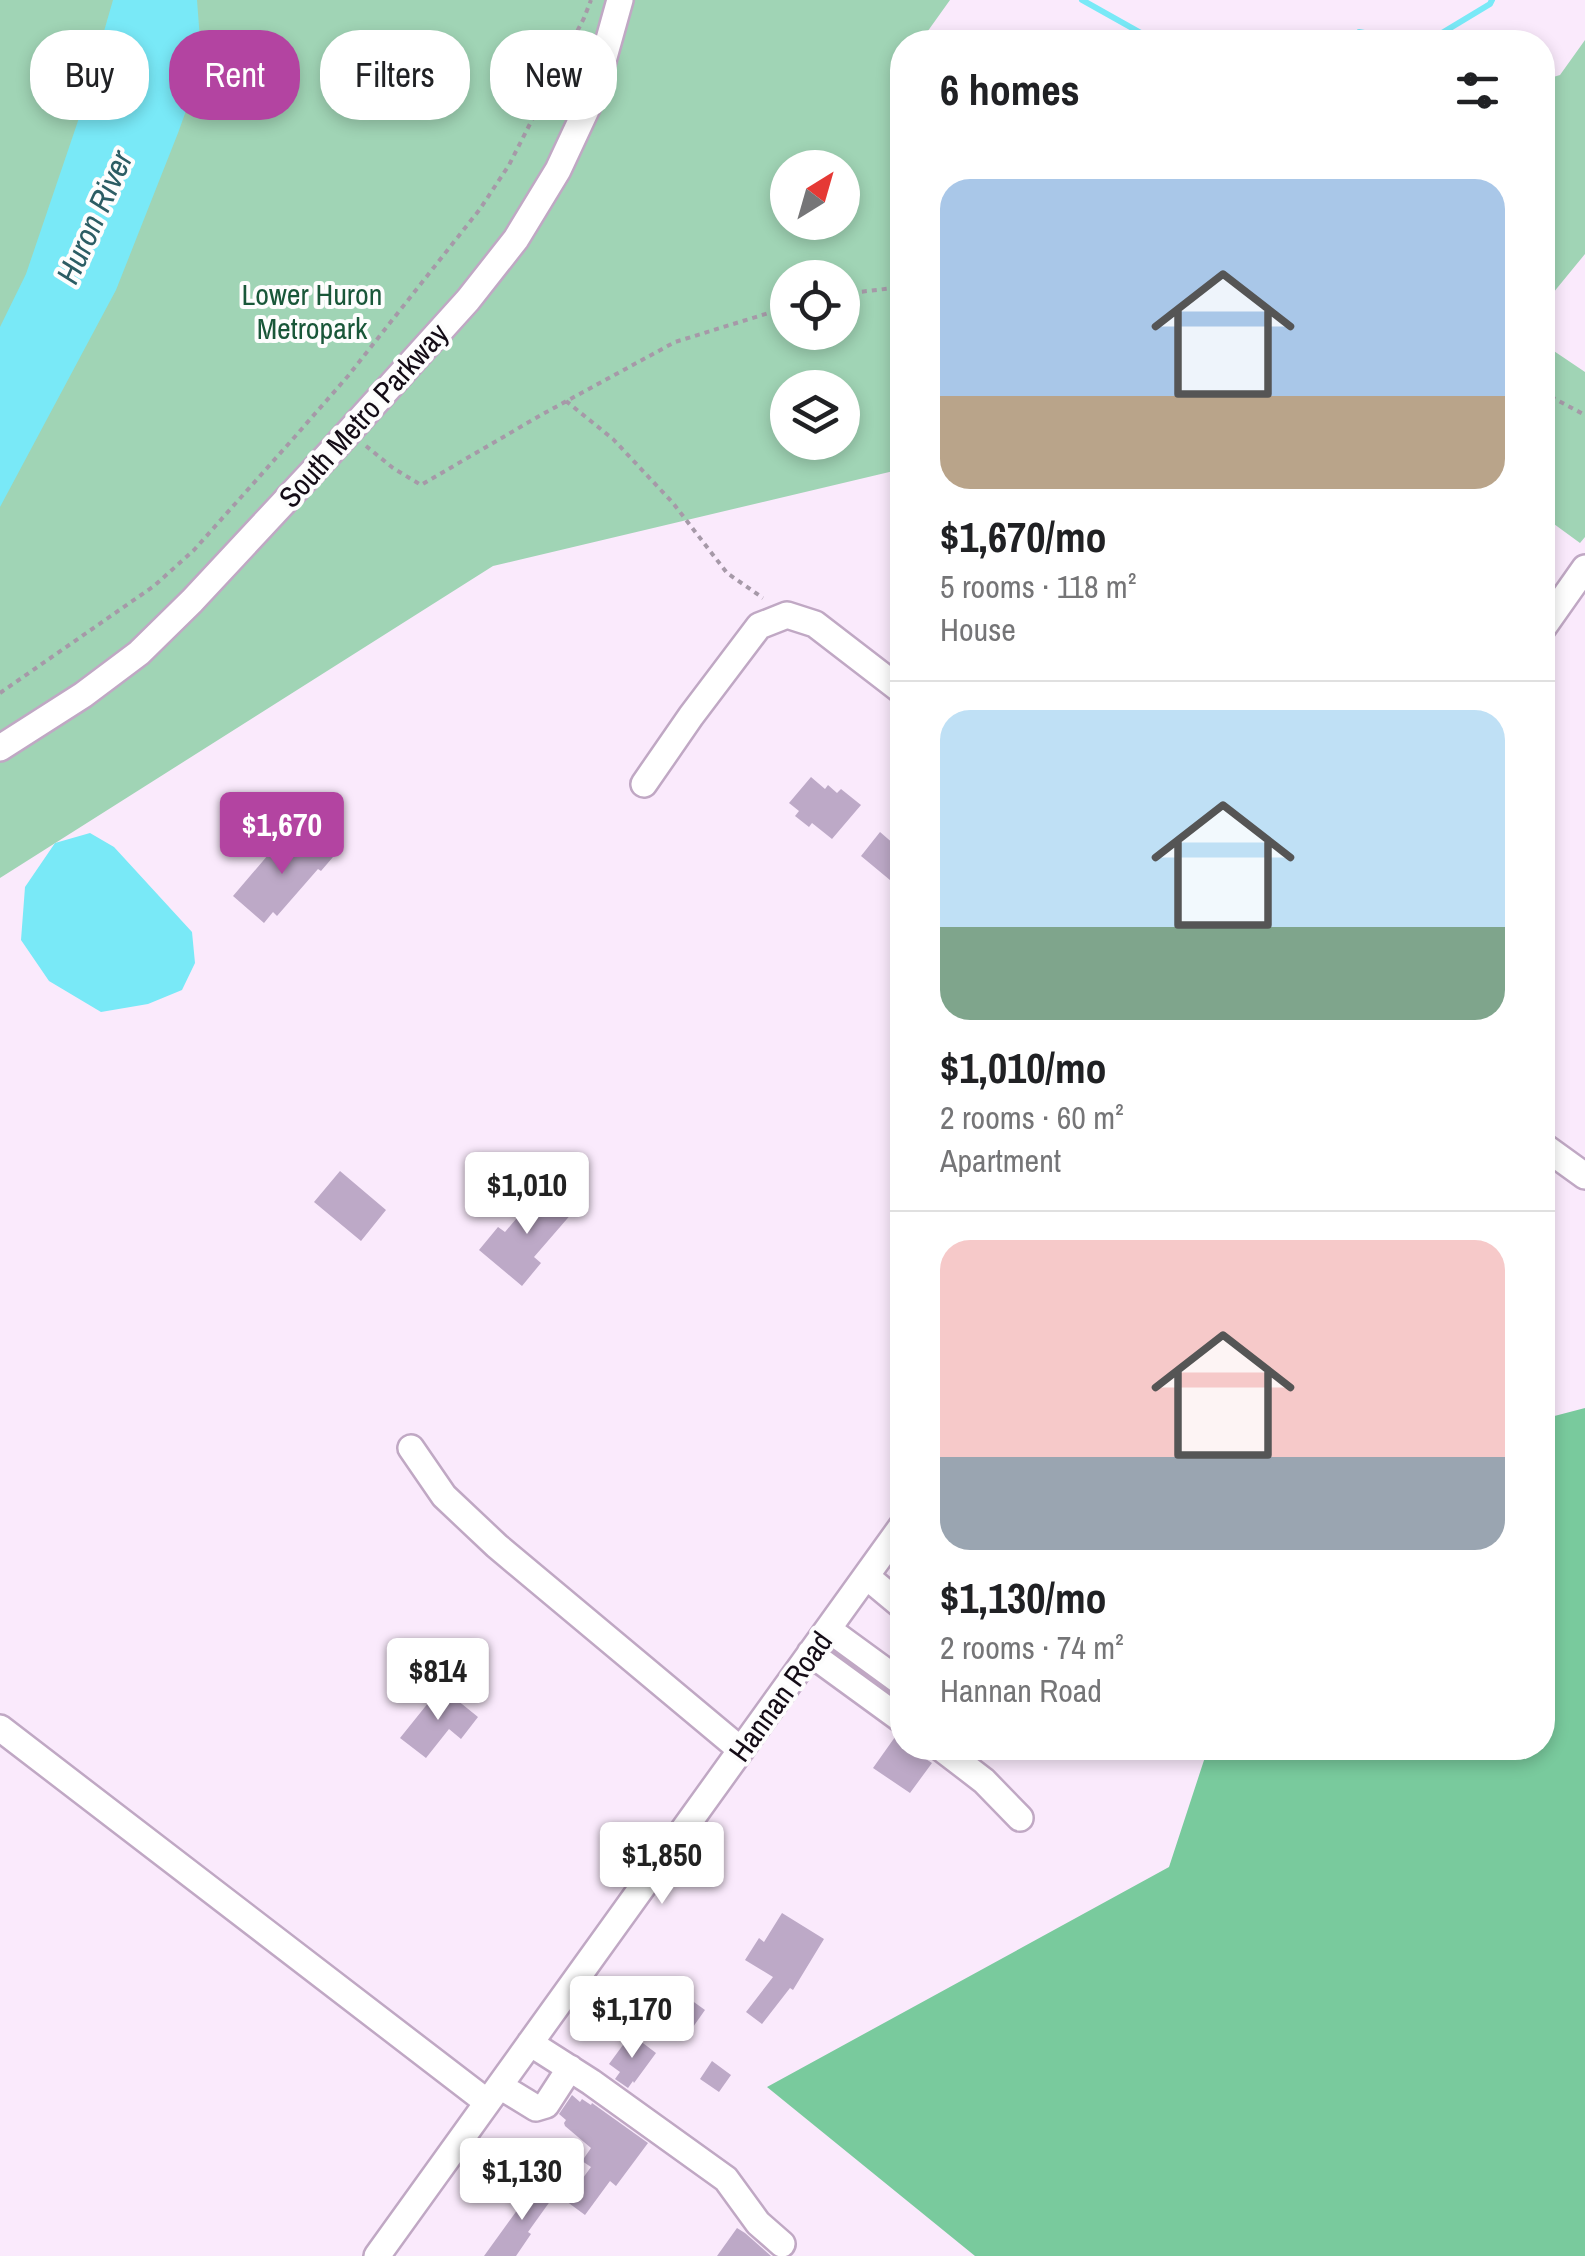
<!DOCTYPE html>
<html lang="en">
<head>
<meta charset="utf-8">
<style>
	body { margin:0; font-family:"Archivo Narrow",sans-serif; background:#f6f6f6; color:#202124; height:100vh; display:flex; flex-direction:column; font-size:38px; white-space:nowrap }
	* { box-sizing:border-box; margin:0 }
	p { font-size:32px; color:#757577 }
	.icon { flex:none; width:55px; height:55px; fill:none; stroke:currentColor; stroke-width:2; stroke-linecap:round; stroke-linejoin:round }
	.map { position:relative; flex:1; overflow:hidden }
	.sheet { position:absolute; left:890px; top:30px; width:665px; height:1730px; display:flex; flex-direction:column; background:#fff; border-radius:40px; box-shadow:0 5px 15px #0003 }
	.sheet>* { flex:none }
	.hud { position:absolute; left:30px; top:30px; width:710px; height:90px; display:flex; gap:20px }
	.needle { width:65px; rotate:37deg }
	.controls { position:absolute; left:770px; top:150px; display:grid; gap:20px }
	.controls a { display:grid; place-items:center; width:90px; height:90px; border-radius:50%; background:#fff; box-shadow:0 5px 15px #0003; font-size:50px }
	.price { position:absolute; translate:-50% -85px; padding:0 22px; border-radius:10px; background:#fff; color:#222; font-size:32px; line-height:65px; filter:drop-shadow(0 2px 5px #0008) }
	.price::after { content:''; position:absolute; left:50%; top:60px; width:30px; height:22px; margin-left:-15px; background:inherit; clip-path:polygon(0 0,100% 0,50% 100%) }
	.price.selected { background:#b344a1; color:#fff }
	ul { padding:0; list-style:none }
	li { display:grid; align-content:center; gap:20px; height:530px; padding:0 50px }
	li+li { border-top:2px solid #e0e0e0 }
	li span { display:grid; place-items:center; height:310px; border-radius:30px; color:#555 }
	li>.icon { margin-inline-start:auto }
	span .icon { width:180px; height:180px; fill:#fffc; stroke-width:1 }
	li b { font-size:42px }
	h2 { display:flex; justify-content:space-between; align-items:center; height:120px; padding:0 50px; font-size:42px }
	.chip { padding:0 35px; border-radius:40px; background:#fff; box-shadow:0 5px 15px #0003; font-size:35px; line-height:90px }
	.chip.selected { background:#b344a1; color:#fff }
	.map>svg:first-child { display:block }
	.green { fill:#a0d4b5; fill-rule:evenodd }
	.forest { fill:#79ca9d }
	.water { fill:#79e9f7 }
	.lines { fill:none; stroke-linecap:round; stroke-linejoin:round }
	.stream { stroke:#79e9f7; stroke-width:6 }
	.building { fill:#bda9c7 }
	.minor-casing { stroke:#c0a8c4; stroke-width:30 }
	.path { stroke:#a699a8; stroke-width:4; stroke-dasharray:5 5; stroke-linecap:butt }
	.minor { stroke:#fff; stroke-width:25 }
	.labels { text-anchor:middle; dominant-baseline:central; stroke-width:8; stroke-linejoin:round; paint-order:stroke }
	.park-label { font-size:30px; fill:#195739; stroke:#fdfdfd }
	.street-label { font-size:30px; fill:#140c16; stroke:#fdfdfd }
	.water-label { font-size:32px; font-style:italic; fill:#2c5d64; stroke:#fdfdfd }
</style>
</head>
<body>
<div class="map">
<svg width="1585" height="2256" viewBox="0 0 1585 2256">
	<rect width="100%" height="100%" fill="#faeafc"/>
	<path class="green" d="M0 0H950L925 35 953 42H902V469L493 566 0 878ZM788 168H842V222H788ZM788 278H842V332H788ZM788 388H842V442H788Z
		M1585 40V254L1544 304 1543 80 1560 75Z
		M1542 343 1585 372V537L1580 543 1543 516Z"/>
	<path class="forest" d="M1585 1408V2256H975L767 2087 1169 1867 1208 1748H1542L1543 1419Z"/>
	<path class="water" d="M113 0H197L202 66 178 133 116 290 0 507V327L26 274 79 118Z
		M90 833 114 847 192 932 195 963 182 990 148 1004 101 1012 49 981 21 940 25 887 55 843Z"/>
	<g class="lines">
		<path class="stream" d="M1082 0 1157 42
			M1352 42 1359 32 1411 42
			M1427 42 1490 4 1492 0"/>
	</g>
	<path class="building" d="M811 777 825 789 828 785 837 793 841 789 861 805 832 839 812 823 809 827 795 816 799 811 789 803Z
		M298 829 333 857 321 871 318 869 277 916 273 912 264 923 233 896 268 855 273 859Z
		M880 832 902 851V890L861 856Z
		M340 1171 386 1210 361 1241 314 1202Z
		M543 1187 573 1212 534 1257 541 1263 522 1286 479 1250 498 1227 505 1232Z
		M441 1687 478 1717 461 1739 449 1729 426 1758 400 1738Z
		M895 1737 902 1743V1748H909L932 1763 910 1793 873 1768Z
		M782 1913 824 1939 793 1990 790 1988 762 2024 746 2012 773 1977 745 1960 759 1938 764 1942Z
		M673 1987 705 2010 693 2027 661 2004Z
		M631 2034 656 2053 634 2083 633 2081 628 2088 615 2079 620 2072 609 2064Z
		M712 2061 731 2075 719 2092 700 2079Z
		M572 2095 580 2102 582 2099 591 2105 592 2103 648 2143 616 2186 610 2181 585 2215 566 2201 591 2167 582 2161 591 2148 565 2126 564 2123 566 2120 559 2114Z
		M539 2180 556 2193 528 2232 531 2234 516 2256H484Z
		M737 2228 745 2233 771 2256H717Z"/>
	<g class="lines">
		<defs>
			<path id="minor" d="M1542 629 1585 568
				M0 748 83 695 139 653 192 601 328 455 468 300 516 239 558 170 594 93 620 0
				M644 784 691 716 759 626 787 615 815 624 902 691
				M1542 1145 1585 1176
				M411 1448 444 1496 497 1546 741 1750
				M866 1576 902 1606
				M828 1629 902 1683
				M810 1653 902 1720
				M0 1728 487 2102
				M941 1748 984 1781 1020 1818
				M530 2043 591 2082 726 2179 758 2223 782 2244
				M500 2086 536 2108 546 2105 570 2068
				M377 2256 902 1526"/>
		</defs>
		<use href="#minor" class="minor-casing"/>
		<path class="path" d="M842 294 902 287
			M1542 392 1585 415
			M566 401 613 439 673 503 727 573 763 598
			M366 446 393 468 421 485 541 415 675 342 788 307
			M0 693 154 586 194 550 292 440 348 376 480 209 509 165 584 18 591 0"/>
		<use href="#minor" class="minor"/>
	</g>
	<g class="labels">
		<g class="park-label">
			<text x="312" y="294">Lower Huron<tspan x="312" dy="34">Metropark</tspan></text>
		</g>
		<g class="street-label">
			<text transform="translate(363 415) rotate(-48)">South Metro Parkway</text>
			<text transform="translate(780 1696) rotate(-54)">Hannan Road</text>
		</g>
		<g class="water-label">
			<text transform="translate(94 217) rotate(-66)">Huron River</text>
		</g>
	</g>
</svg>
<div class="controls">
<a><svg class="needle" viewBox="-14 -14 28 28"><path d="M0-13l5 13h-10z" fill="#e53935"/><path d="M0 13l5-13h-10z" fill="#757577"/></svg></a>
<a><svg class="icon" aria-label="locate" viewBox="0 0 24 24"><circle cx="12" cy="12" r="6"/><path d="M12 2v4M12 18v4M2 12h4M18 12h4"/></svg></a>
<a><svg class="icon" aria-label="layers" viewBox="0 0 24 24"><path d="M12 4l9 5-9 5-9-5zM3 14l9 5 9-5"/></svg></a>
</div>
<b class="price selected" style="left:282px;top:877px">$1,670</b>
<b class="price" style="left:527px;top:1237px">$1,010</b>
<b class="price" style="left:438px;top:1723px">$814</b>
<b class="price" style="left:662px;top:1907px">$1,850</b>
<b class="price" style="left:632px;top:2061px">$1,170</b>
<b class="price" style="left:522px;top:2223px">$1,130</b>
<div class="hud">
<a class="chip">Buy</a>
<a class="chip selected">Rent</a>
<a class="chip">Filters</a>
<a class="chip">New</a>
</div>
<section class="sheet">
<h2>6 homes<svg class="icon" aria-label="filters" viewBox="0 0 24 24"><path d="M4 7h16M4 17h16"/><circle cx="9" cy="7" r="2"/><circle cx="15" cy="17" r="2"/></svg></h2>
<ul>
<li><span style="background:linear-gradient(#a9c7e8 70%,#b9a48a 0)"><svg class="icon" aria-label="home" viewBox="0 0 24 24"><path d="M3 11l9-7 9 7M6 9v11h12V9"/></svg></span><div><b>$1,670/mo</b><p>5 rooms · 118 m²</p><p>House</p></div></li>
<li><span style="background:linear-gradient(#bfe0f5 70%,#7fa58c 0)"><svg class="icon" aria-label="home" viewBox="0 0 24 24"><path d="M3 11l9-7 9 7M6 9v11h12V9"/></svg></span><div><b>$1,010/mo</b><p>2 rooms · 60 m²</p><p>Apartment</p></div></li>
<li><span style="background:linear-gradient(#f6c9c9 70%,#9aa5b1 0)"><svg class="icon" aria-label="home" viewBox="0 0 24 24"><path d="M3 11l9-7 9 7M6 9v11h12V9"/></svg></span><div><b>$1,130/mo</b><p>2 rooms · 74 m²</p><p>Hannan Road</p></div></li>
</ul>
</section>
</div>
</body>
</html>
